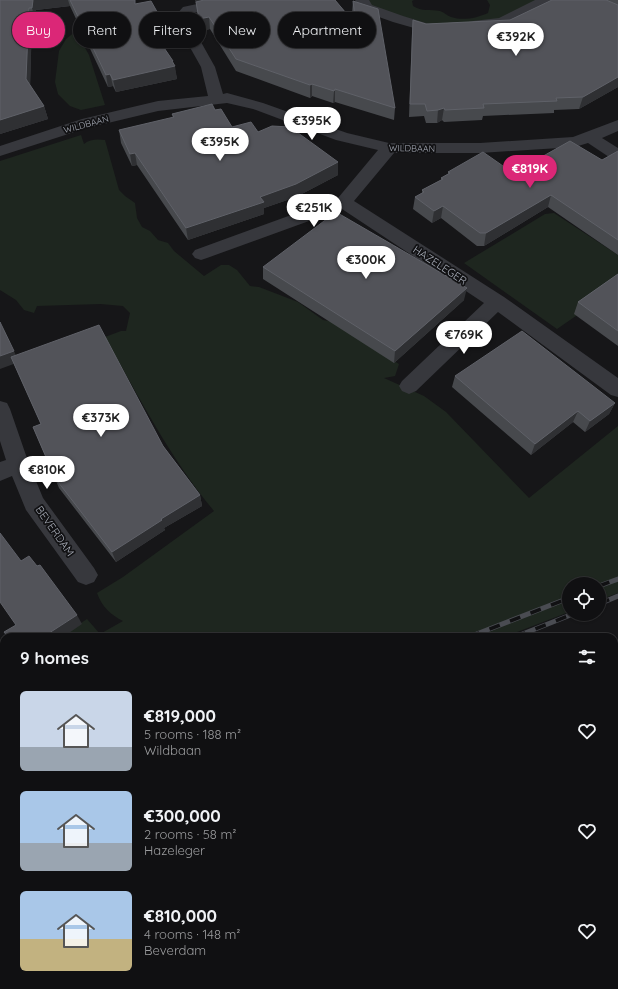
<!DOCTYPE html>
<html lang="en">
<head>
<meta charset="utf-8">
<style>
	body { margin:0; font-family:Quicksand,sans-serif; background:#19191b; color:#f1f3f6; height:100vh; display:flex; flex-direction:column; font-size:15px; white-space:nowrap }
	* { box-sizing:border-box; margin:0 }
	p { font-size:13px; color:#9c9d9f }
	.icon { flex:none; width:22px; height:22px; fill:none; stroke:currentColor; stroke-width:2; stroke-linecap:round; stroke-linejoin:round }
	.map { position:relative; flex:1; overflow:hidden }
	.details { position:absolute; left:0px; top:633px; width:618px; height:356px; display:flex; flex-direction:column; background:#101012; border-radius:12px 12px 0 0; box-shadow:0 1px 3px #0004,0 0 0 1px #303032 }
	.details>* { flex:none }
	.top-card { position:absolute; left:12px; top:12px; width:400px; height:36px; display:flex; gap:8px }
	.tools { position:absolute; left:562px; top:577px; display:grid; gap:8px }
	.tools a { display:grid; place-items:center; width:44px; height:44px; border-radius:50%; background:#101012; box-shadow:0 1px 3px #0004,0 0 0 1px #303032; font-size:20px }
	.price { position:absolute; translate:-50% -34px; padding:0 9px; border-radius:14px; background:#fff; color:#222; font-size:13px; line-height:26px; filter:drop-shadow(0 1px 2px #0008) }
	.price::after { content:''; position:absolute; left:50%; top:24px; width:12px; height:9px; margin-left:-6px; background:inherit; clip-path:polygon(0 0,100% 0,50% 100%) }
	.price.active { background:#db2777; color:#fff }
	ul { padding:0; list-style:none }
	li { display:flex; align-items:center; gap:12px; height:100px; padding:0 20px }
	li span { display:grid; place-items:center; flex:none; width:112px; height:80px; border-radius:6px; color:#555 }
	li>.icon { margin-inline-start:auto }
	span .icon { width:48px; height:48px; fill:#fffc; stroke-width:1 }
	li b { font-size:17px }
	h2 { display:flex; justify-content:space-between; align-items:center; height:48px; padding:0 20px; font-size:17px }
	.tag { padding:0 14px; border-radius:18px; background:#101012; box-shadow:0 1px 3px #0004,0 0 0 1px #303032; font-size:14px; line-height:36px }
	.tag.active { background:#db2777; color:#fff }
	.map>svg:first-child { display:block }
	.green { fill:#1e261f }
	.lines { fill:none; stroke-linecap:round; stroke-linejoin:round }
	.minor { fill:#37383d; fill-rule:evenodd }
	.rail-casing { stroke:#4a4c52; stroke-width:5 }
	.rail { stroke:#111113; stroke-width:3.5; stroke-dasharray:11; stroke-linecap:butt }
	.wall { fill:#47494d }
	.shaded-wall { fill:#2f3033 }
	.building { fill:#525359; stroke:#5f6168 }
	.labels { text-anchor:middle; dominant-baseline:central; stroke-width:3.5; stroke-linejoin:round; paint-order:stroke }
	.far-street-label { font-size:9px; fill:#a8adb8; stroke:#111113 }
	.street-label { font-size:11px; fill:#a8adb8; stroke:#111113 }
</style>
</head>
<body>
<div class="map">
<svg width="618" height="989" viewBox="0 0 618 989">
	<rect width="100%" height="100%" fill="#161618"/>
	<path class="green" d="M365 0H414L412 1 413 6C422 12 430 9 440 11 444 12 447 16 451 17 463 21 477 18 488 13L490 5 487 0H543L501 21 426 25 368 5Z
		M76 31 89 55 105 105 81 110 70 106 58 94 55 82 59 51 66 39Z
		M81 135 84 144C90 139 97 139 105 140L119 190 125 196 135 203 137 218 142 227 150 231 158 240 168 243 174 251 204 276 221 265H229L237 270 250 286 259 287 298 302 323 320 334 322 372 348 399 364 395 376 384 378 424 396 446 412 529 498 618 426V593L599 600V584H569V612L504 637H60L87 619 100 634 123 621C111 615 102 607 97 593L123 577 214 511C170 458 139 397 105 337L121 331H126L130 313 123 306 101 304 37 306 34 313 24 310 16 300 0 290V161Z
		M554 213 618 255V287L557 329 464 263 545 214Z
		M618 642V712L614 713V643Z
		M4 673V829L0 831V676Z
		M4 888V930L0 931V890Z"/>
	<g class="lines">
		<path class="minor" d="M216 0H243L241 3 193 13 191 15 192 26 215 67 223 94 227 93 263 103 347 133 389 143H480L573 137 618 120V131L602 138 618 148V160L612 159 588 143 575 147 480 153H394L354 201 504 297 618 378V397L611 395 498 312 416 391 409 394 402 391 399 386 402 381 484 303 342 209 207 258 201 260 195 258 192 254 195 250 338 198 378 150 336 140 253 109 227 103 158 111 87 128 0 156V146L82 119 158 101 208 96 201 67 178 26 177 14 183 7Z
			M355 0H369L372 5 403 16 429 24H446L448 27 446 30 428 32 393 22 362 11Z
			M535 0H552L550 3C527 16 500 34 473 27L471 24 473 21 499 18Z
			M0 401 7 403 10 409 29 464 43 498 94 568 98 575 94 582 86 585 78 582 26 510 12 476 0 481V462L6 460 0 441Z
			M618 711V737L614 738V712Z
			M4 946V976L0 978V948Z
			M112 985H142V989H112Z
			M539 985H569L571 989H541Z"/>
		<defs>
			<path id="rail" d="M599 586 618 579
				M599 604 618 596
				M469 637 569 598
				M515 637 573 614
				M0 819 4 818
				M0 840 4 838"/>
		</defs>
		<use href="#rail" class="rail-casing"/>
		<use href="#rail" class="rail"/>
	</g>
	<path class="wall" d="M0 0H135V4L165 26 167 39 161 40 162 44 174 65 177 79 116 92 113 86 108 87 70 6 36 10 35 20H32L30 85 44 106 48 119 0 134Z
		M195 0H335L354 22 352 13 353 1 395 108 394 120 335 102 333 103 312 96 310 98 236 71 210 29 200 31 196 3Z
		M552 0H618V87L579 109 554 110V113L483 116 482 120 444 122 442 120 437 123H426L424 116 409 117 412 32 413 20 426 24 510 20Z
		M215 110 232 127 258 132 338 175 296 197 264 208V214L188 240 137 165 132 166 121 143 119 130 173 118 172 114Z
		M618 151V255L548 207 484 246H477L441 218 432 223 413 209 415 197 422 193V190L441 180V178L448 174V172L513 173 602 160Z
		M263 267 464 300 394 363 263 279Z
		M618 274V346L574 314 578 302Z
		M15 355 163 446 200 495 202 506 164 528 165 530 116 562 59 488 33 427 41 424 14 364Z
		M455 376 615 403 609 414 585 432 573 422 531 455 452 387Z
		M614 886 618 893V989H613L611 985H614Z
		M453 985H505L507 989H454Z"/>
	<path class="shaded-wall" d="M33 0H68L70 6 36 10 35 20 32 8Z
		M195 0H209L196 3Z
		M29 8 32 20 30 92 26 79Z
		M209 17 210 29 200 31 199 19Z
		M165 26 167 39 161 40 162 44 154 33 157 28Z
		M172 61H173L174 66H175L177 79 116 92 113 80Z
		M110 74 113 86 108 87 106 75Z
		M618 77V87L579 109 583 97Z
		M312 84V96L310 98V85Z
		M335 89V102L333 103 334 91Z
		M44 106 48 119 0 134V120Z
		M444 108 442 120 437 123 438 110Z
		M135 153 137 165 132 166 130 154Z
		M338 162V175L296 197 264 208V214L188 240 186 228Z
		M551 195 548 207 484 246 486 233Z
		M443 206 441 218 432 223 434 211Z
		M467 288 464 300 394 363 395 351Z
		M14 351 19 362 0 369V356Z
		M615 403 609 414 585 432 590 421Z
		M578 411 573 422 531 455 535 444Z
		M200 495 202 506 164 528 165 530 116 562 112 552 161 519Z
		M77 615 82 624 63 637H43Z
		M618 803V805L614 807V804Z"/>
	<path class="building" d="M0 0H33L32 8H29L26 79 44 106 0 120Z
		M70 0H135V4L151 1 165 26 157 28 160 32 154 33 173 61H172L175 66 113 80 110 74 106 75Z
		M204 0H335L356 25 353 1 378 9 395 108 335 89 334 91 312 84 310 85 236 59 209 17 199 19 196 2Z
		M552 0H606L618 5V77L583 97 556 98 557 101 483 104 484 108 445 110 444 108 438 110 427 111 425 104H410L413 20 426 24 510 20Z
		M212 104 215 110 221 109 232 127 251 122 258 132 272 126 290 127 338 162 296 184 260 197 264 202 186 228 135 153 130 154 119 130 174 117 172 114Z
		M570 141 602 160 618 151V240L551 195 486 233H480L443 206 434 211 415 197 424 192 422 190 443 179 441 178 450 173 448 172 483 152 513 173Z
		M336 212 467 288 395 351 263 267Z
		M618 274V331L578 302Z
		M0 322 14 351 0 356Z
		M99 325 163 446 200 495 161 519 162 520 112 552 55 478 33 427 41 424 11 357Z
		M522 331 615 403 590 421 578 411 535 444 455 376Z
		M0 533 21 561 29 556 37 566 40 565 77 615 43 637H8L4 632 16 625 0 602Z
		M618 755V803L614 804V757Z
		M614 886 618 893V982L614 974Z
		M339 985H379L381 989H337L340 987Z
		M456 985H505L507 989H458Z
		M394 986 395 989H389Z"/>
	<g class="labels">
		<g class="far-street-label">
			<text transform="translate(86 124) rotate(-15)">WILDBAAN</text>
			<text transform="translate(412 148) rotate(1)">WILDBAAN</text>
		</g>
		<g class="street-label">
			<text transform="translate(440 265) rotate(33)">HAZELEGER</text>
			<text transform="translate(55 531) rotate(55)">BEVERDAM</text>
		</g>
	</g>
</svg>
<div class="tools">
<a><svg class="icon" aria-label="locate" viewBox="0 0 24 24"><circle cx="12" cy="12" r="6"/><path d="M12 2v4M12 18v4M2 12h4M18 12h4"/></svg></a>
</div>
<b class="price" style="left:516px;top:57px">€392K</b>
<b class="price" style="left:312px;top:141px">€395K</b>
<b class="price" style="left:220px;top:162px">€395K</b>
<b class="price active" style="left:530px;top:189px">€819K</b>
<b class="price" style="left:314px;top:228px">€251K</b>
<b class="price" style="left:366px;top:280px">€300K</b>
<b class="price" style="left:464px;top:355px">€769K</b>
<b class="price" style="left:101px;top:438px">€373K</b>
<b class="price" style="left:47px;top:490px">€810K</b>
<div class="top-card">
<a class="tag active">Buy</a>
<a class="tag">Rent</a>
<a class="tag">Filters</a>
<a class="tag">New</a>
<a class="tag">Apartment</a>
</div>
<section class="details">
<h2>9 homes<svg class="icon" aria-label="filters" viewBox="0 0 24 24"><path d="M4 7h16M4 17h16"/><circle cx="9" cy="7" r="2"/><circle cx="15" cy="17" r="2"/></svg></h2>
<ul>
<li><span style="background:linear-gradient(#c9d6e8 70%,#9aa5b1 0)"><svg class="icon" aria-label="home" viewBox="0 0 24 24"><path d="M3 11l9-7 9 7M6 9v11h12V9"/></svg></span><div><b>€819,000</b><p>5 rooms · 188 m²</p><p>Wildbaan</p></div><svg class="icon" aria-label="heart" viewBox="0 0 24 24"><path d="M12 20l-8-8c-3-5 5-10 8-4 3-6 11-1 8 4z"/></svg></li>
<li><span style="background:linear-gradient(#a9c7e8 65%,#9aa5b1 0)"><svg class="icon" aria-label="home" viewBox="0 0 24 24"><path d="M3 11l9-7 9 7M6 9v11h12V9"/></svg></span><div><b>€300,000</b><p>2 rooms · 58 m²</p><p>Hazeleger</p></div><svg class="icon" aria-label="heart" viewBox="0 0 24 24"><path d="M12 20l-8-8c-3-5 5-10 8-4 3-6 11-1 8 4z"/></svg></li>
<li><span style="background:linear-gradient(#a9c7e8 60%,#c2b280 0)"><svg class="icon" aria-label="home" viewBox="0 0 24 24"><path d="M3 11l9-7 9 7M6 9v11h12V9"/></svg></span><div><b>€810,000</b><p>4 rooms · 148 m²</p><p>Beverdam</p></div><svg class="icon" aria-label="heart" viewBox="0 0 24 24"><path d="M12 20l-8-8c-3-5 5-10 8-4 3-6 11-1 8 4z"/></svg></li>
</ul>
</section>
</div>
</body>
</html>
